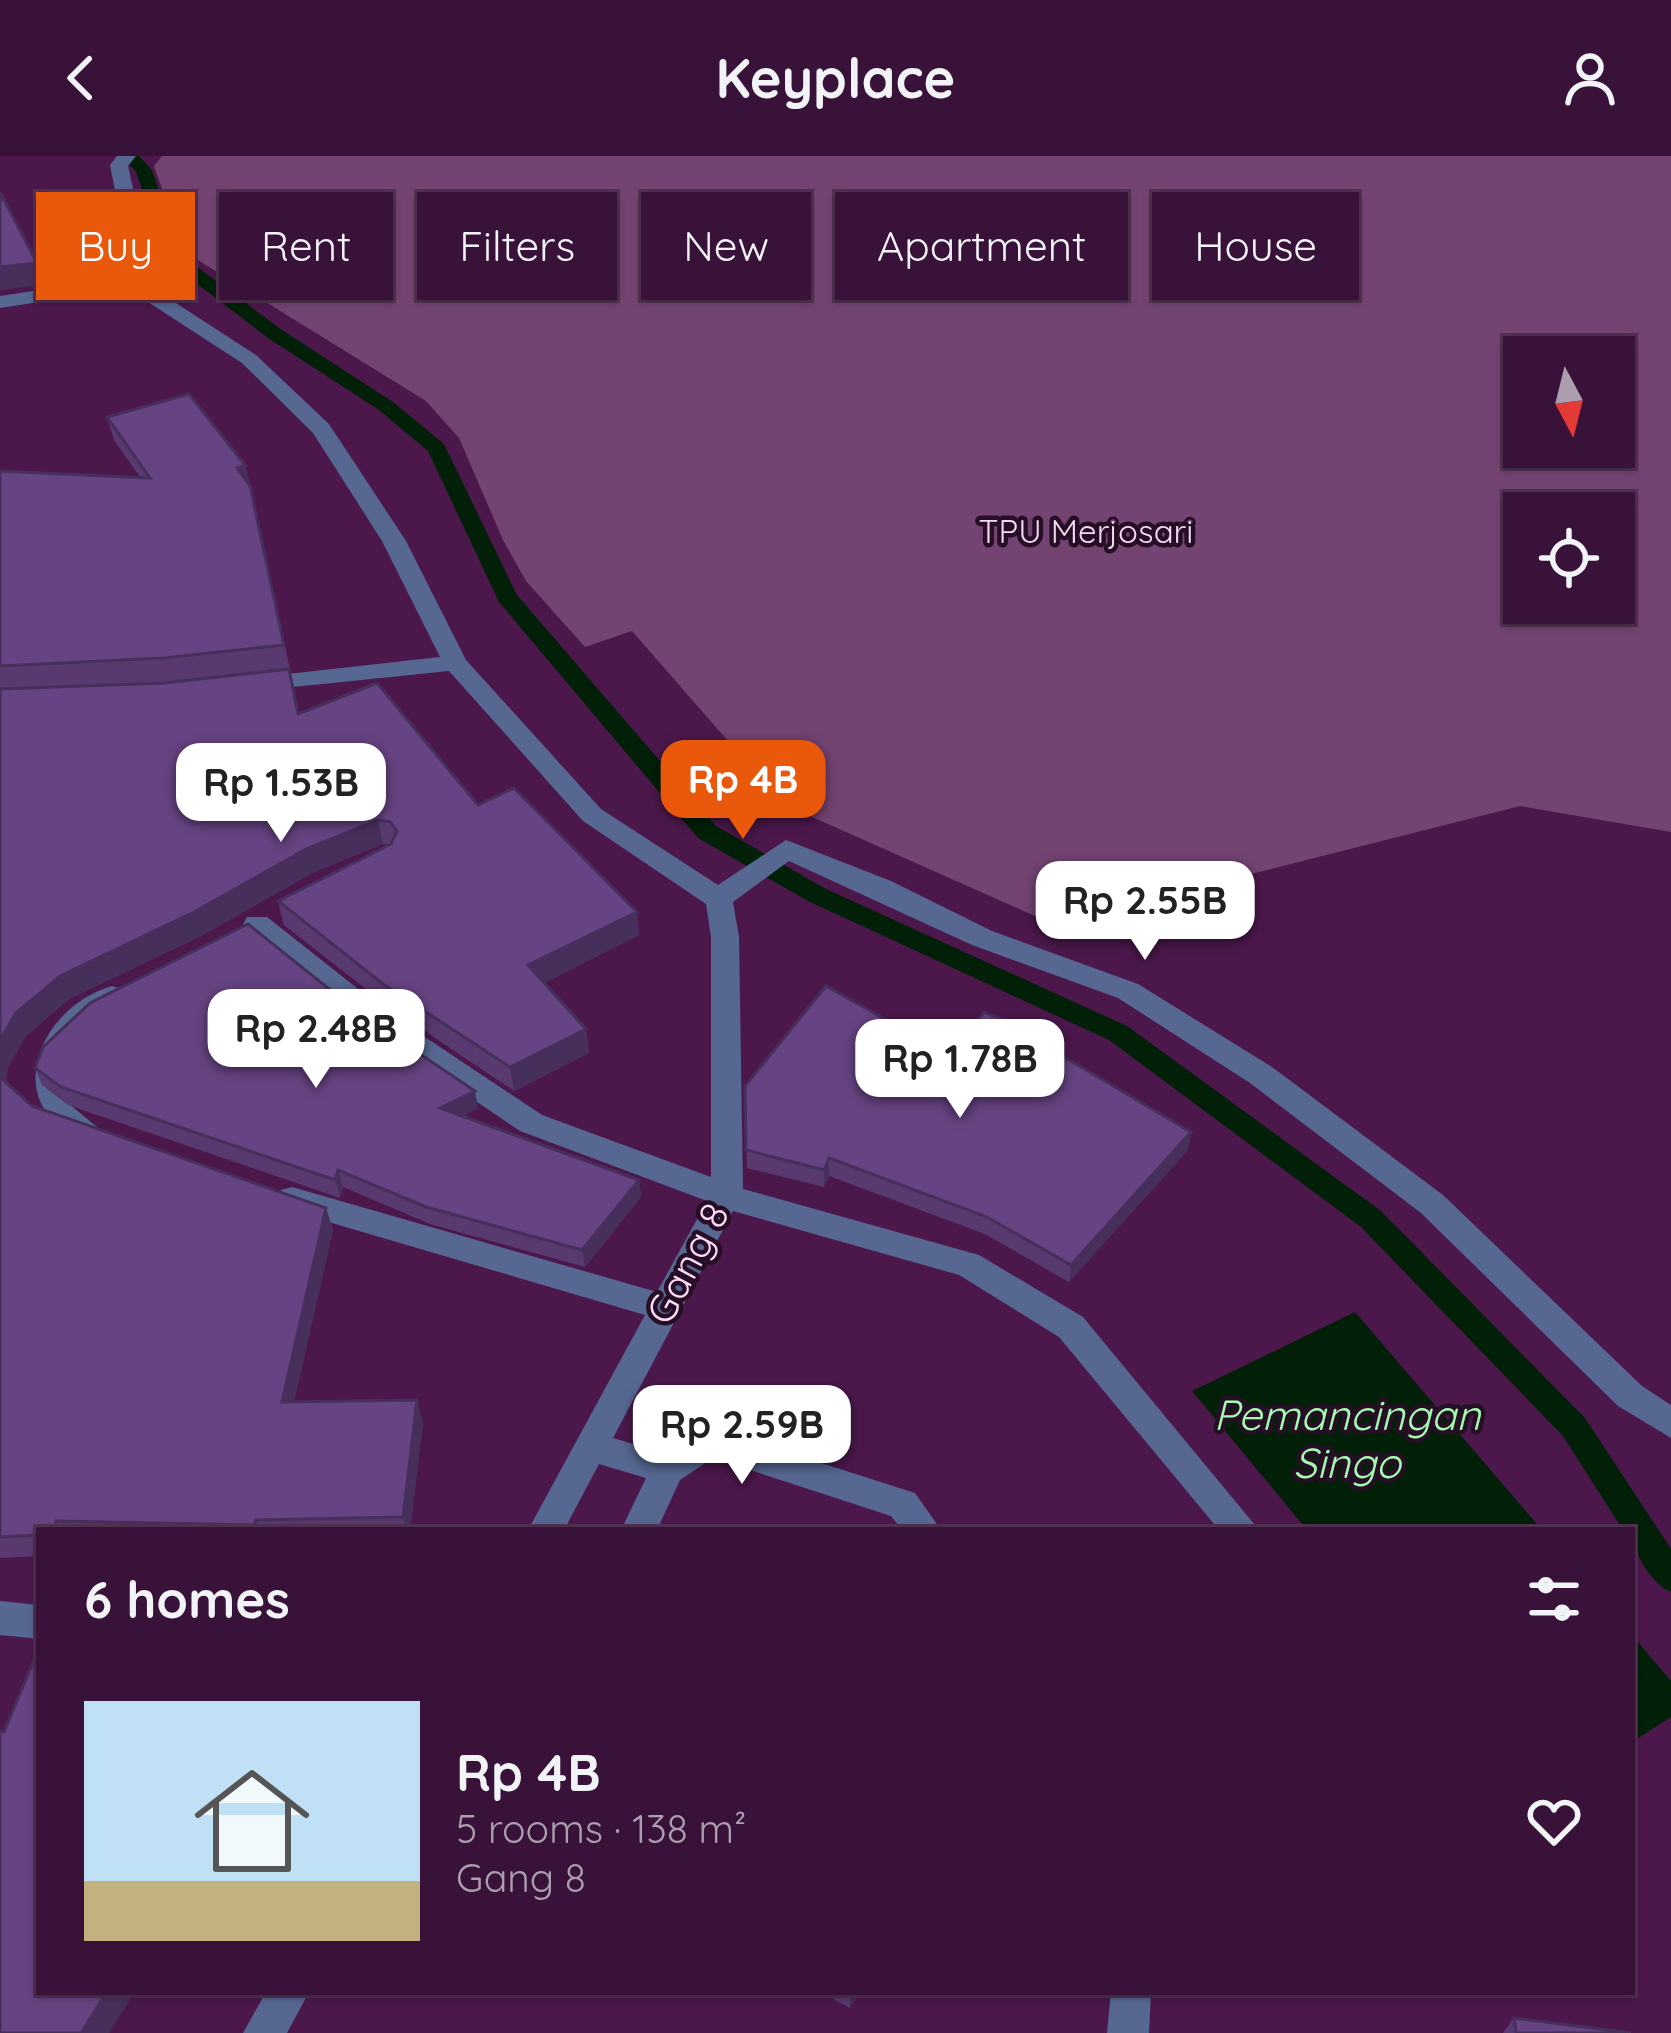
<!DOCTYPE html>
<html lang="en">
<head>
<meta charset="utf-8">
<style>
	body { margin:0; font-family:Quicksand,sans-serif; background:#442044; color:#f1f3f6; height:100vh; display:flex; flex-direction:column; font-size:45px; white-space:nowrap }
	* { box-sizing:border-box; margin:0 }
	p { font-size:39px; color:#ab9eae }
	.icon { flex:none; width:66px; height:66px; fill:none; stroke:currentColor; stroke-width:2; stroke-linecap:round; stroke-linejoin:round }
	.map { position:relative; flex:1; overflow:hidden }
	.sheet { position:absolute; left:36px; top:1371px; width:1599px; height:468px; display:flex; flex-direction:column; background:#391239; border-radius:0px; box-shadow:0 3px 9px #0004,0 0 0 3px #533253 }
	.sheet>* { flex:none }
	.guide { position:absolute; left:36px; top:36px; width:1599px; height:108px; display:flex; gap:24px }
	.needle { width:78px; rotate:173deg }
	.tools { position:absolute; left:1503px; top:180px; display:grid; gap:24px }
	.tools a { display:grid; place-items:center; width:132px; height:132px; border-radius:0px; background:#391239; box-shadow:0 3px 9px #0004,0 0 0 3px #533253; font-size:60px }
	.price { position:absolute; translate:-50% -102px; padding:0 27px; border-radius:24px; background:#fff; color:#222; font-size:39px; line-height:78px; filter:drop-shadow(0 3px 6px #0008) }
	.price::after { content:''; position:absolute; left:50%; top:72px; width:36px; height:27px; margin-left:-18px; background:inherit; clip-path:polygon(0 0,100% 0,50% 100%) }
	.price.current { background:#ea580c; color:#fff }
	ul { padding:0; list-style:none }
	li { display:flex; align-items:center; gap:36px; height:300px; padding:0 48px }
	li span { display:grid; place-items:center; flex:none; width:336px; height:240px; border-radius:0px; color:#555 }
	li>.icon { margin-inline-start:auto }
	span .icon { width:144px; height:144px; fill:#fffc; stroke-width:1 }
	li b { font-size:51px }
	h2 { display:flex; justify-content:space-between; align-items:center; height:144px; padding:0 48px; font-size:51px }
	.pill { padding:0 42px; border-radius:0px; background:#391239; box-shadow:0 3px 9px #0004,0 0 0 3px #533253; font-size:42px; line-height:108px }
	.pill.current { background:#ea580c; color:#fff }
	header { display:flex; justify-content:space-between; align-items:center; height:156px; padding:0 48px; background:#391239; font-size:54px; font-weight:800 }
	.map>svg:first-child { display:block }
	.green { fill:#734472; fill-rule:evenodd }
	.water { fill:#012007 }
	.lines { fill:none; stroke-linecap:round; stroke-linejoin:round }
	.stream { fill:#012007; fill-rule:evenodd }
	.minor { fill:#566792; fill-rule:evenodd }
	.wall { fill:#583a70 }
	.shaded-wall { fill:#472f5b }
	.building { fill:#664382; stroke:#472f5b; stroke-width:3 }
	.labels { text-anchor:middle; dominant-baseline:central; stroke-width:9; stroke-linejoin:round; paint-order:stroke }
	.far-park-label { font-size:33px; fill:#f6d6f4; stroke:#260f25 }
	.street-label { font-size:39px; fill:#fdddfb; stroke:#260f25 }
	.water-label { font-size:42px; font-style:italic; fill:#a4fab0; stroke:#260f25 }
</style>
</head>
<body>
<header><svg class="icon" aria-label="back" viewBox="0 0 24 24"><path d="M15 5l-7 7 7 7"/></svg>Keyplace<svg class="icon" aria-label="person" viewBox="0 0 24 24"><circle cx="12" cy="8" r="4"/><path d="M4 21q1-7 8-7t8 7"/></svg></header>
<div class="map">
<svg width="1671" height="1877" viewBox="0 0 1671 1877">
	<rect width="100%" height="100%" fill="#4c184c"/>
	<path class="green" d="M162 0H1671V676L1520 650 1053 768 783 648 632 475 585 491 526 425 503 384 459 282 426 245 193 101 174 67 154 10ZM1524 201H1614V291H1524ZM1524 357H1614V447H1524Z"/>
	<path class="water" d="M1355 1156 1542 1374H1307L1192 1235Z
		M1632 1479 1671 1525V1561L1632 1586Z"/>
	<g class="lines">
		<path class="stream" d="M121 0H139L152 14 181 99 282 174 393 246 444 288 517 439 716 670 826 733 1127 870 1381 1055 1585 1262 1671 1393V1436C1651 1428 1632 1395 1632 1374H1623L1563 1280 1361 1071 1109 884 808 745 698 682 499 446 428 295 379 254 268 182 167 105 136 16Z"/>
		<path class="minor" d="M117 0H136L128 10 153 123 165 140 256 199 329 268 406 385 466 504 601 653 718 729 786 684 891 725 992 775 1138 828 1272 911 1443 1039 1642 1230 1671 1249V1282L1618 1250 1421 1057 1250 927 1118 842 972 789 789 705 733 746 739 781 743 1033 979 1099 1083 1161 1259 1374H1219L1059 1181 959 1119 733 1055 613 1282 664 1297 709 1271 915 1337 941 1374H902L891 1360 713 1302 680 1324 657 1374H621L646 1322 599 1308 564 1374H528L645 1159 281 1052 276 1043 281 1034 292 1031 657 1136 707 1045 520 975 366 871 243 768 247 761H267L386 855 542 959 711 1021V781L706 748 583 665 449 515 243 536 239 530 252 522 440 501 382 385 313 277 242 207 151 148 138 131 0 152V140L132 120 110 9Z
			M112 830 122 833 126 840 122 847 63 894 53 921 68 947 97 971 93 979 82 983C0 950 37 852 112 830Z
			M0 1445 39 1449V1483L0 1479Z
			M266 1836H309L287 1877H243Z
			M1111 1836H1151L1149 1877H1107Z"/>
	</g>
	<path class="wall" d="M107 261 245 309 290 513 171 526 28 532 299 558 478 649 637 756 639 779 544 827 586 873 589 897 514 935 389 851 284 769 278 745 390 689 383 688 312 717 201 780 69 843 26 880 8 911 6 926 32 950 326 1052 333 1074 294 1246 423 1266 410 1374H39V1400L0 1402V315L140 321 114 284Z
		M1060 899 1188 994 1069 1126 985 1078 829 1020 824 1031 747 1012 745 930 951 900Z
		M35 912 478 952 463 960 639 1024 641 1041 585 1111 430 1068 343 1031 340 1042 68 949 42 929Z
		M821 1836H859L850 1852Z
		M1514 1862 1631 1877H1503Z"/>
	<path class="shaded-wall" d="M37 107 43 129 0 134V111Z
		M245 309 251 332 237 312Z
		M378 664 383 688 312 717 201 780 69 843 26 880 8 911 4 938 0 929V884L16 857 60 820 306 693Z
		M637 756 639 779 532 833 528 809Z
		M586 873 589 897 514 935 510 911Z
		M475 935 478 952 444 970 440 952Z
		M1191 976 1188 994 1069 1126 1071 1109Z
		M829 1002V1020L824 1031V1014Z
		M338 1014 343 1031 340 1042 335 1024Z
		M639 1024 641 1041 585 1111 582 1094Z
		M326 1052 333 1074 289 1268 282 1246Z
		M417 1244 423 1266 410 1374H406L403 1361Z
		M107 1836H135L109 1877H81Z
		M850 1836H859L850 1852Z"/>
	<path class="building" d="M0 36 37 107 0 111Z
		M189 238 245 309 237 312 250 330 284 489 164 502 0 510V315L150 322 107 261Z
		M289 513 298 558 377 527 478 649 514 632 637 756 528 809 586 873 510 911 383 828 278 745 391 688 397 675 390 666 378 664 306 693 194 756 60 820 16 857 0 884V533L164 527Z
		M248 768 359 857 475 935 440 952 639 1024 582 1094 426 1051 338 1014 335 1024 61 931 35 912 43 891 90 847Z
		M826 830 951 900 984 856 1062 888 1056 896 1191 976 1071 1109 987 1061 829 1002 824 1014 746 994 745 930Z
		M0 921 32 950 326 1052 282 1246 417 1244 403 1361 256 1364 254 1369 56 1365 55 1374H39V1379L0 1381Z
		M34 1504 39 1505V1836H107L81 1877H0V1575L4 1576Z
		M1514 1862 1631 1877H1516Z"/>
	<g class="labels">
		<g class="far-park-label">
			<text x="1086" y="374">TPU Merjosari</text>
		</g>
		<g class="street-label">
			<text transform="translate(687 1107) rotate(-62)">Gang 8</text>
		</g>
		<g class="water-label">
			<text x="1347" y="1258">Pemancingan<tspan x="1347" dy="48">Singo</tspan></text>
		</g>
	</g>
</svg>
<div class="tools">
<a><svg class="needle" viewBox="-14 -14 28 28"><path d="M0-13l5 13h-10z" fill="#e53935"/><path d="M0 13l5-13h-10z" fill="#ab9eae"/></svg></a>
<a><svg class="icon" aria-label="locate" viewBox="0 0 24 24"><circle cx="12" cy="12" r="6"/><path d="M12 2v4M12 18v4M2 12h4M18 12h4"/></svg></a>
</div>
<b class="price current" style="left:743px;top:686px">Rp 4B</b>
<b class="price" style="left:281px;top:689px">Rp 1.53B</b>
<b class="price" style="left:1145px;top:807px">Rp 2.55B</b>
<b class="price" style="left:316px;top:935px">Rp 2.48B</b>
<b class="price" style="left:960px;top:965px">Rp 1.78B</b>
<b class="price" style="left:742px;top:1331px">Rp 2.59B</b>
<div class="guide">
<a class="pill current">Buy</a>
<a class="pill">Rent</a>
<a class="pill">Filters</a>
<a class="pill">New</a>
<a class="pill">Apartment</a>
<a class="pill">House</a>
</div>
<section class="sheet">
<h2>6 homes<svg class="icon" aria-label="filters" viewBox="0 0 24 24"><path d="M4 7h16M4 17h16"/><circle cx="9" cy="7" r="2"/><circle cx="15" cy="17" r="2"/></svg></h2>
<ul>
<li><span style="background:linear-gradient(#bfe0f5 75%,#c2b280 0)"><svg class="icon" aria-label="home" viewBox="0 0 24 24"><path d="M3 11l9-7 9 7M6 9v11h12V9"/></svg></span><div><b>Rp 4B</b><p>5 rooms · 138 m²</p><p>Gang 8</p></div><svg class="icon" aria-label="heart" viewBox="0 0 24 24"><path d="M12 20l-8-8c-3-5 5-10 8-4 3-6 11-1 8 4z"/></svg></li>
</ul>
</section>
</div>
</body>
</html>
